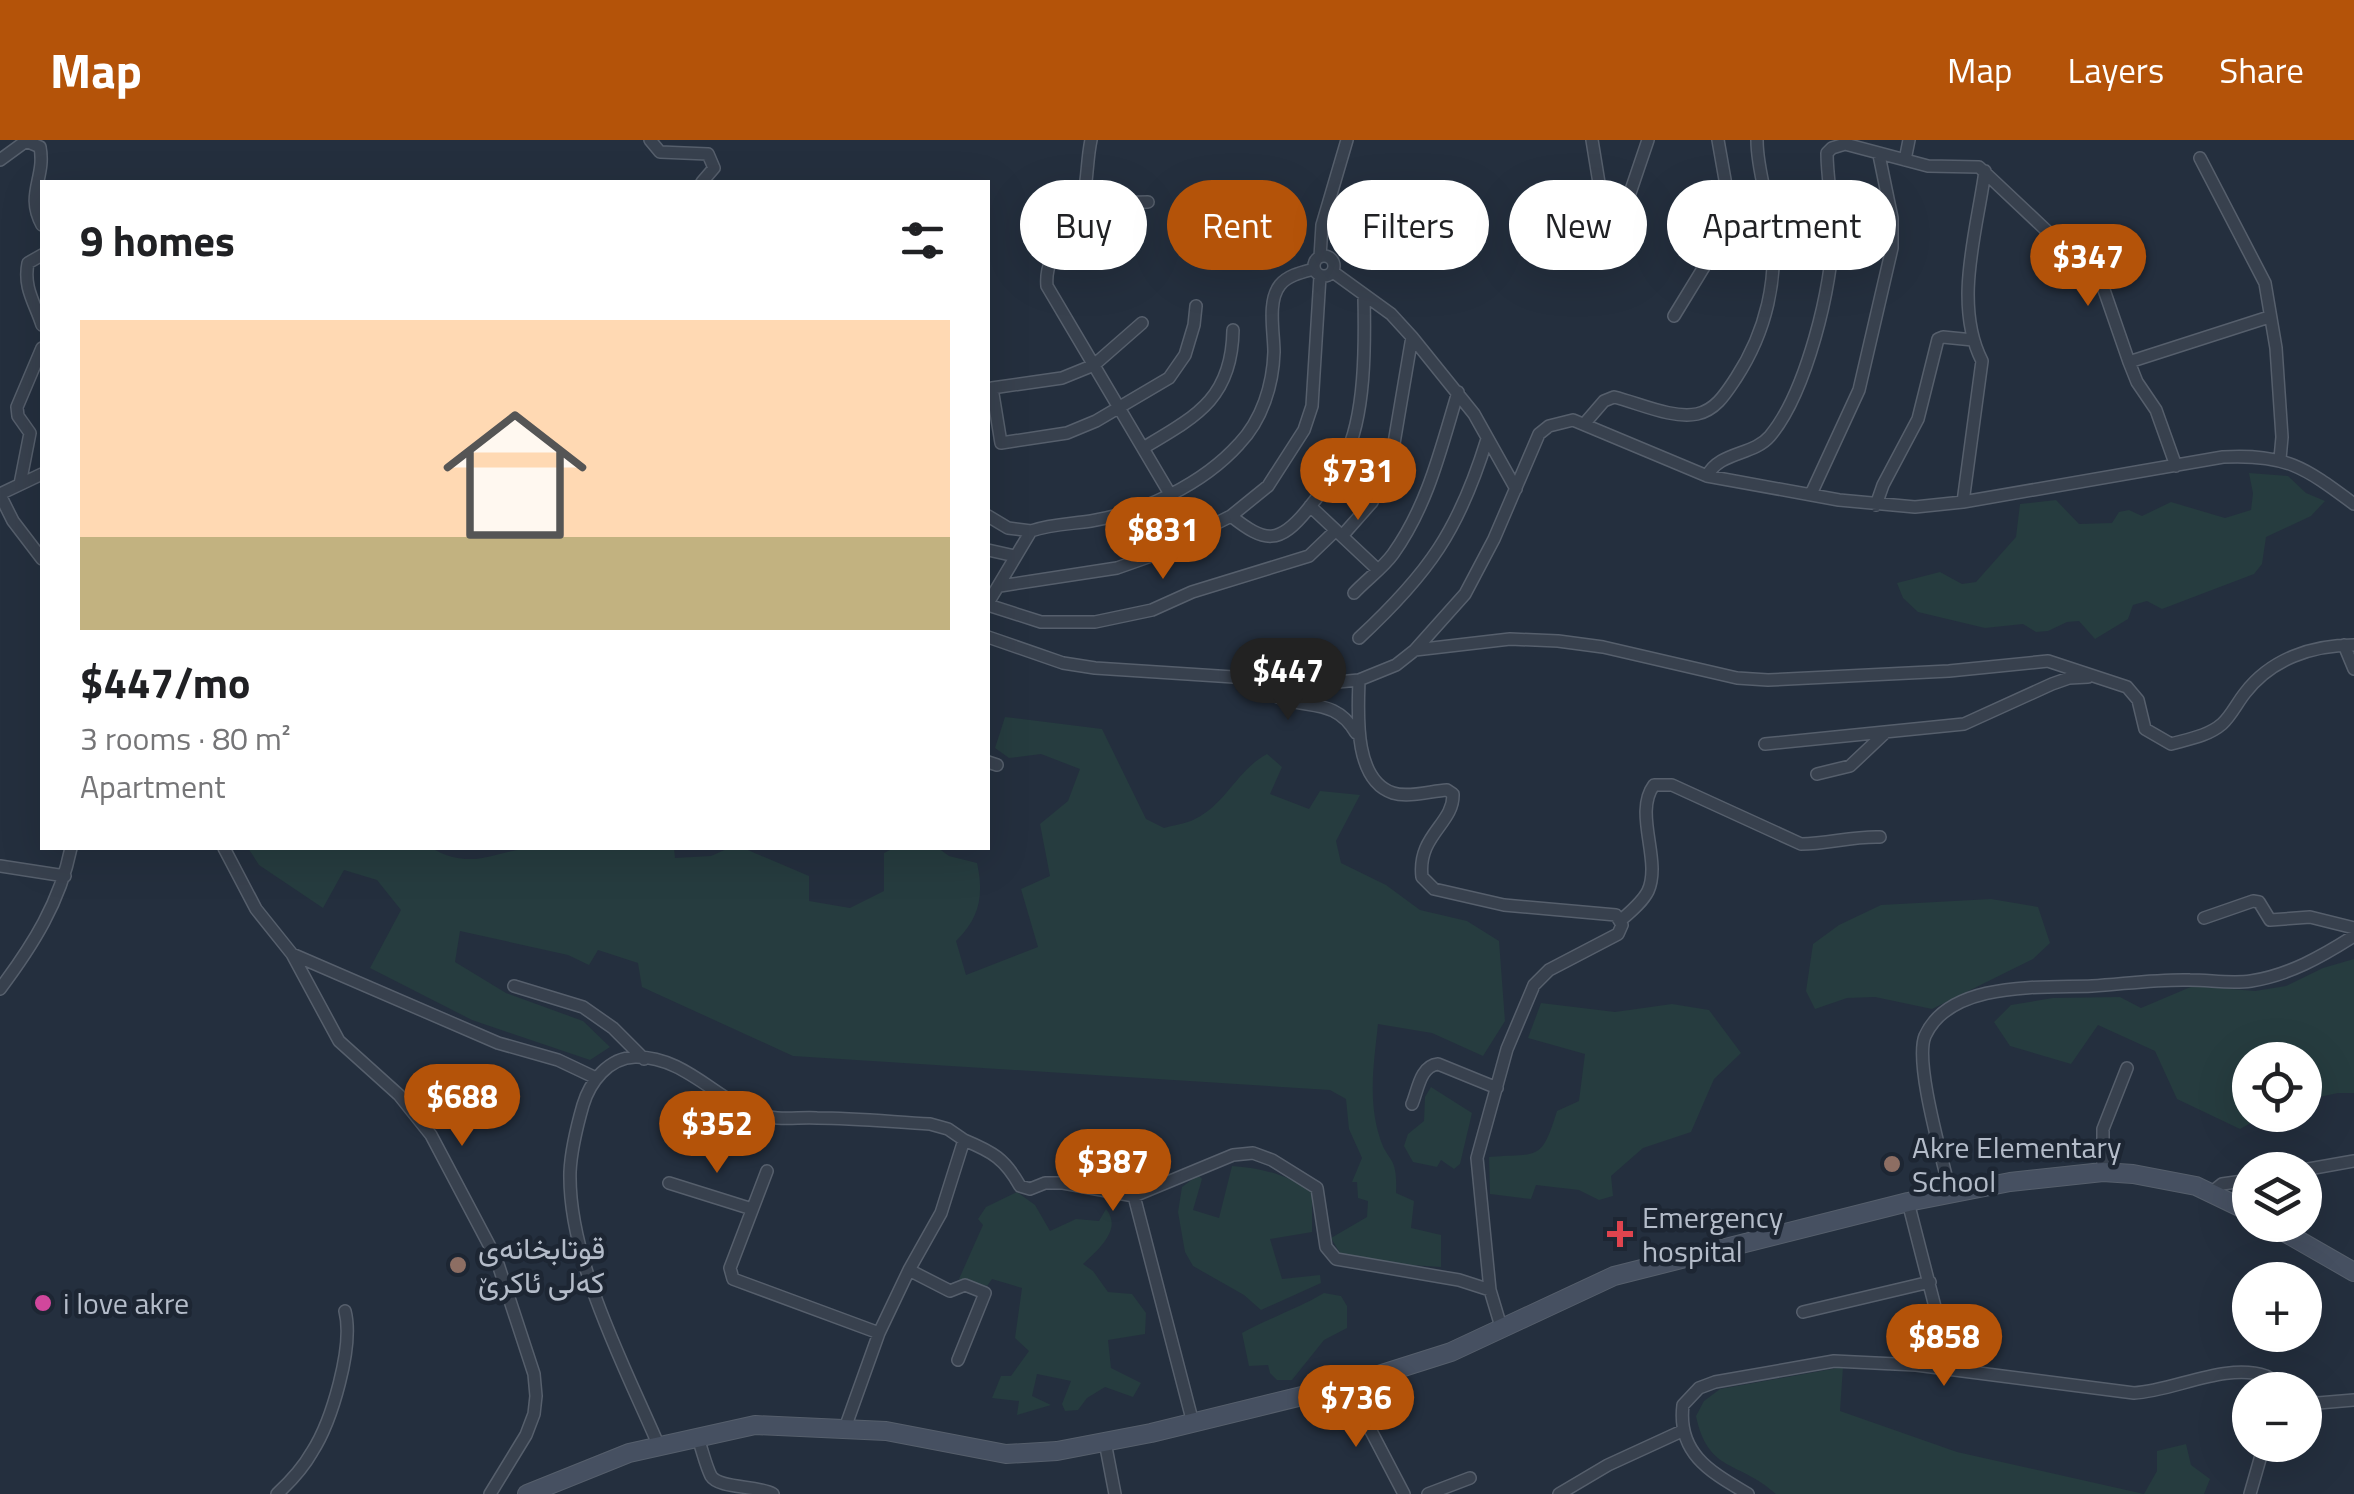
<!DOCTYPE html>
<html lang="en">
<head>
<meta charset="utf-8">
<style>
	body { margin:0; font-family:"Titillium Web",Vazirmatn,sans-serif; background:#f6f6f6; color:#202124; height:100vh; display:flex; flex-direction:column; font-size:38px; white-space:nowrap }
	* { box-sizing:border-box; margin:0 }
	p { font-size:32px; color:#757577 }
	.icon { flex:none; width:55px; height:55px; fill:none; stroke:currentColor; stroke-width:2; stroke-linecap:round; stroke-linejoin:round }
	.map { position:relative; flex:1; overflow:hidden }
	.details { position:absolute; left:40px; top:40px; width:950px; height:670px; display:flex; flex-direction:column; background:#fff; border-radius:0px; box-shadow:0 10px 40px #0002 }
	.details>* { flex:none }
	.top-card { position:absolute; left:1020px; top:40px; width:950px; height:90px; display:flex; gap:20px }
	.buttons { position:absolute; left:2232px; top:902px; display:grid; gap:20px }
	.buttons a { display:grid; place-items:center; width:90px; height:90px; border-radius:50%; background:#fff; box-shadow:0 10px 40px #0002; font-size:50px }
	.price { position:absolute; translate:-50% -85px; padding:0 22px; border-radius:35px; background:#b45309; color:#fff; font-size:32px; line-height:65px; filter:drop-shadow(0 2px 5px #0008) }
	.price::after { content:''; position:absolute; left:50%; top:60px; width:30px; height:22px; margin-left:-15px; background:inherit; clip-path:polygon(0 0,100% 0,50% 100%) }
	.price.on { background:#222; color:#fff }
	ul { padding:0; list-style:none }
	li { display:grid; align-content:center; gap:20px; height:530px; padding:0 40px }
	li+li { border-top:2px solid #e0e0e0 }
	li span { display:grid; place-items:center; height:310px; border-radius:0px; color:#555 }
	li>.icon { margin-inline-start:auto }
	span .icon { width:180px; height:180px; fill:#fffc; stroke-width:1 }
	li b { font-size:42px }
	h2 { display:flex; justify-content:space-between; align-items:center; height:120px; padding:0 40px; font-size:42px }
	.chip { padding:0 35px; border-radius:45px; background:#fff; box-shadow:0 10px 40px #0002; font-size:35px; line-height:90px }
	.chip.on { background:#b45309; color:#fff }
	header { display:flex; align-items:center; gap:60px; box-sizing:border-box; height:140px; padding:0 50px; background:#b45309; color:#fff }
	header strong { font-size:48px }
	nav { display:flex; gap:55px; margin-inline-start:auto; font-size:35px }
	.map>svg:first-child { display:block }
	.green { fill:#263c3f }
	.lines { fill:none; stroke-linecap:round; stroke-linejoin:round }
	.street-casing { stroke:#565f6c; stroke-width:14 }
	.secondary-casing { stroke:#565f6c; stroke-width:20 }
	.street { stroke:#38414e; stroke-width:11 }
	.secondary { stroke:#465061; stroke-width:18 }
	.education-dot { fill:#8d6e63; stroke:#1d2633; stroke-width:4 }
	.health-dot { fill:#e0444e; stroke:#1d2633; stroke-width:4 }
	.hotel-dot { fill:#d1479c; stroke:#1d2633; stroke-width:4 }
	.labels { text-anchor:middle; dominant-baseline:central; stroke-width:9; stroke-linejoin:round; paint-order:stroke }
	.poi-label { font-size:30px; fill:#b4bcc9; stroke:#1d2633; text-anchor:start }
</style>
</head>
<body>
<header>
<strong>Map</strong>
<nav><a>Map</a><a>Layers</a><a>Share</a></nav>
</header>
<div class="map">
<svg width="2354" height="1354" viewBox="0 0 2354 1354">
	<rect width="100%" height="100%" fill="#242f3e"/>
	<path class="green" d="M2249 333 2288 336 2306 353 2325 361 2311 376 2266 397 2262 424 2254 434 2162 469 2147 461 2133 465 2128 479 2095 499 2079 481 2067 482 2048 491 2036 492 2023 484 1985 488 1918 472 1903 458 1897 443 1940 432 1962 444 1976 442 2016 397 2020 364 2056 360 2079 384 2112 383 2119 372 2129 370 2142 376 2171 362 2225 378 2251 370 2253 353Z
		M1005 577 1102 589 1146 679 1164 688C1173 685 1186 684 1195 679 1226 664 1237 630 1267 614L1282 627 1270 654 1309 669 1320 651 1360 655 1336 701 1341 723 1386 745 1420 770 1467 781 1499 801 1505 881 1483 916 1432 893 1378 884C1374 922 1368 958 1379 995 1387 1024 1398 1013 1396 1053L1414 1061 1411 1088 1441 1095V1127L1363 1122 1340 1113 1331 1098 1367 1077 1368 1061 1358 1058 1357 1042H1352L1362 1018 1349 989 1346 959 1330 950 793 916 642 847 638 823 598 810 589 825 568 815 460 791 455 822 506 853 583 881 610 907 590 920 472 880 370 828 401 770 377 740 344 730 323 768 259 725 248 708H431C476 733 496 708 538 708 583 707 628 708 674 708L675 718 711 716 729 708H743L809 736V761L850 768 884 751V713L894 708H938L949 716 977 723C984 755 980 778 956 801L966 835 1038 807 1021 749 1050 736 1040 684 1068 661 1080 629 1041 614 1009 618 995 608Z
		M1991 759 2038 767 2050 803 2033 819 1932 869 1875 857 1847 858 1815 869 1806 851 1813 804 1839 785 1881 765Z
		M2354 819V953H2338L2305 960V920H2250V975H2265L2240 989 2177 959 2155 911 2098 885 2071 924 2010 906 1994 882 2011 865 2053 858 2120 857 2141 868 2193 846 2255 851 2286 846 2323 828Z
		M1541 863 1615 872 1672 864 1709 870 1741 913 1714 939 1691 992 1643 1008 1611 1036 1613 1056 1599 1060 1579 1050 1536 1045 1531 1059 1490 1054 1489 1017C1540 1013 1541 1022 1557 971L1579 961 1585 914 1528 898Z
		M1431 947 1472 973 1460 1024 1454 1029 1441 1020 1437 1027 1413 1022 1404 1006 1408 994 1424 981 1425 957Z
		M1232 1026C1262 1028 1287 1035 1312 1051V1092L1270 1099 1282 1139 1320 1135 1321 1143 1261 1170 1244 1155 1193 1126 1185 1112 1178 1072 1182 1047 1198 1035 1202 1039 1193 1070 1219 1078Z
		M1017 1052 1035 1065 1050 1091 1076 1079 1099 1081 1106 1069C1123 1089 1098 1110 1083 1124L1093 1131 1108 1152 1132 1154 1146 1173 1145 1194 1108 1200 1111 1228 1141 1243 1133 1257 1105 1247 1087 1258 1078 1270 1065 1271 1062 1264 1071 1241 1037 1234 1032 1256 1051 1265 1017 1275 1019 1261 992 1258 1001 1236H1011L1029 1211 1015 1198 1022 1148 992 1139 987 1146 979 1144 976 1147 959 1139 983 1085 978 1079 986 1067Z
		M1324 1153 1341 1156 1347 1166V1188L1324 1200 1292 1240H1277L1270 1233 1268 1225 1249 1226 1242 1193C1269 1178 1297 1169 1324 1153Z
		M1843 1227 1840 1271 1957 1312 2144 1354 2157 1331V1311L2186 1304 2191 1325 2210 1339 2204 1354H1776C1738 1320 1708 1333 1696 1276L1704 1261 1720 1249Z"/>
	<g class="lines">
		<defs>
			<path id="street" d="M650 0 660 12 708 14 714 28 702 42
				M1091 0C1086 23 1088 51 1079 73 1068 98 1044 115 1047 146L1170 354
				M1592 0 1600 49 1605 62 1622 65 1628 59 1648 0
				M2200 18 2265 143 2276 208 2282 297 2280 319
				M0 20 26 1 40 7C46 38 25 54 42 85
				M1905 20 1909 0
				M1079 74 1105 63 1148 62
				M42 115 28 123C23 148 35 163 42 185
				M1314 126a10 10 0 1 1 20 0a10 10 0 1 1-20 0Z
				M1320 117 1322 85 1347 0
				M1333 132 1391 174 1412 197 1474 274 1516 349
				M1674 176 1729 86 1730 68 1718 0
				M1142 183 1094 225 1062 238 992 248 1001 303 1067 293 1096 281 1169 238 1185 215 1194 185 1196 166
				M2129 222 2269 177
				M1585 283 1604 261 1614 257C1639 263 1672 279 1697 274 1716 270 1726 253 1736 238 1766 192 1779 138 1771 84 1767 55 1757 29 1757 0
				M1143 308C1197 276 1232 258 1233 190
				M1707 336C1720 311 1753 316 1770 296 1806 253 1833 145 1833 90 1833 65 1827 39 1827 13L1832 8 1845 4 1928 26 1979 27 2048 92 2078 104 2094 121 2129 222 2137 242 2156 270 2176 326
				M20 344 30 293 18 276 17 267 42 208
				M0 354 42 334
				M1811 354 1859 250 1892 108V78L1879 15
				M0 355 13 381 42 419
				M1963 362 1982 221C1953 164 1977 91 1985 31
				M1876 365 1883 345 1918 279 1938 199 1943 197 1973 200
				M1310 366 1377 429
				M988 376 1008 388 1031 391
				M1231 376C1265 403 1279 405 1308 369 1320 354 1334 336 1344 318 1366 277 1365 202 1364 156
				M1342 396 1372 362 1391 321 1412 197
				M988 410 1015 416
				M1000 446 1117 428 1151 416 1231 376 1268 346 1304 290 1312 266 1320 136
				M1354 453C1366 440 1383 428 1393 414 1428 365 1441 308 1458 252
				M988 463 1031 391C1051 384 1071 384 1091 381 1144 372 1203 344 1239 304 1262 280 1273 245 1274 212 1274 193 1267 161 1280 145 1288 135 1303 132 1314 129
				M988 465 1041 482H1095L1152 470 1192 452 1309 416 1334 392
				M988 497 1063 523 1095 528 1327 543 1359 540 1396 525 1415 510 1465 454 1494 399 1539 294 1549 286 1573 280 1707 336 1839 360 1915 367 1963 362 2223 317C2287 314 2304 327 2354 364
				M1359 498C1429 433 1459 390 1487 299
				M2344 505 2354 529
				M1415 510 1510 499 1558 501 1603 507 1737 538 1768 540 1949 531 2048 521 2127 547 2138 560 2145 589 2171 604C2189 599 2208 596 2222 584 2231 576 2237 563 2245 553 2271 519 2312 505 2354 505
				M1251 537C1290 581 1329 547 1356 593
				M1359 540C1358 572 1353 640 1393 653 1408 658 1431 651 1447 650L1453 654C1454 684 1417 695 1422 737L1434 749 1504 765 1616 775 1622 785 1618 794 1549 830 1534 845 1507 909 1477 1018 1490 1150 1502 1190
				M1765 604 1964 584 2052 544 2069 538 2088 537
				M988 622 997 625
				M1817 634 1850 626 1886 592
				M224 708 256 769 292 814 339 901 399 955 431 995 496 1118 534 1234 536 1256 534 1274 526 1295 490 1354
				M0 726 65 736
				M2204 778 2253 761 2259 762 2270 780 2310 777 2354 788
				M1620 781C1629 773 1642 763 1648 751 1662 720 1633 673 1654 645H1672L1801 704C1828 704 1852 696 1880 697
				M292 814 498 903 558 920 596 938
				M514 846 583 867 613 888 644 919
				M0 849C33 805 60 762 71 708
				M1412 964C1418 950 1420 926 1438 924L1497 948
				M2303 1030 2354 1021
				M767 1031 730 1128 733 1139 879 1193
				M2103 1032V989L2127 928
				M669 1043 752 1069
				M1950 1052C1943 1020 1914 923 1925 896 1950 840 2043 848 2092 846 2124 844 2157 839 2190 840 2210 840 2231 844 2251 841 2289 835 2321 817 2354 796
				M2212 1052 2222 1044 2250 1040
				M1134 1056 1193 1283
				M1908 1062 1951 1229
				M909 1130 950 1151 965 1145 985 1153 958 1220
				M1803 1172 1930 1142
				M1347 1245 1404 1354
				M2305 1260 2318 1263 2354 1260
				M845 1288 879 1193 909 1130 941 1073 964 1000C993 1012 1005 1019 1020 1046L1030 1049 1045 1043H1063L1134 1056 1233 1015 1253 1013 1272 1020 1317 1048 1326 1107 1336 1119 1459 1140 1490 1150
				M697 1296C702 1308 705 1324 711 1336 719 1349 758 1345 773 1354
				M1105 1302 1115 1354
				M658 1304C624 1225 568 1119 570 1032 571 1010 577 986 583 965 590 942 608 918 635 917 684 916 715 959 757 974 777 981 796 977 817 978 855 978 893 982 930 984L948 989 964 1000
				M277 1354C290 1342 303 1328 312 1312 332 1281 354 1206 345 1171
				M1428 1354 1470 1338
				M1559 1354 1608 1325 1682 1291
				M1748 1354C1711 1332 1677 1314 1683 1265L1699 1248 1715 1242 1834 1221 1916 1225 2134 1253C2174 1251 2226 1222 2266 1236 2273 1239 2278 1246 2284 1250
				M2250 1354 2264 1305"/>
			<path id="secondary" d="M2272 1085 2354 1132
				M527 1354 629 1313 755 1285 886 1291 1006 1314 1057 1311 1151 1293 1347 1245 1451 1212 1614 1136 1908 1062 2010 1042 2103 1032 2133 1034 2196 1046 2250 1072"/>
		</defs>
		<use href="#street" class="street-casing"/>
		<use href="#secondary" class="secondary-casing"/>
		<use href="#street" class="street"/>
		<use href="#secondary" class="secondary"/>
	</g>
	<g class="education-dot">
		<circle cx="1892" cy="1024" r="10"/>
		<circle cx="458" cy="1125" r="10"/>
	</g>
	<path class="health-dot" d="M1615 1079h10v10h10v10h-10v10h-10v-10h-10v-10h10z"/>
	<circle class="hotel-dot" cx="43" cy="1163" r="10"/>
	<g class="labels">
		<g class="poi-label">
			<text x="1912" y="1007">Akre Elementary<tspan x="1912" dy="34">School</tspan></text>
			<text x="1642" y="1077">Emergency<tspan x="1642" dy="34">hospital</tspan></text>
			<text x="478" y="1108">قوتابخانەی<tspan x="478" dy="34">کەلی ئاکرێ</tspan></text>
			<text x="63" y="1163">i love akre</text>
		</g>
	</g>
</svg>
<div class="buttons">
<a><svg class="icon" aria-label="locate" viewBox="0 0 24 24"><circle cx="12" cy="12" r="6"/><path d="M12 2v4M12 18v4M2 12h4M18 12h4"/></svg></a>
<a><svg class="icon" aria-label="layers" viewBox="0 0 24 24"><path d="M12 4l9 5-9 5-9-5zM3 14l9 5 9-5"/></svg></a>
<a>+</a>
<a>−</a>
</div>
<b class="price" style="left:2088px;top:169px">$347</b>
<b class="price" style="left:1358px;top:383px">$731</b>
<b class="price" style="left:1163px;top:442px">$831</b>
<b class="price on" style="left:1288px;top:583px">$447</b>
<b class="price" style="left:462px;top:1009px">$688</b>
<b class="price" style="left:717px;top:1036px">$352</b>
<b class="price" style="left:1113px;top:1074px">$387</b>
<b class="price" style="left:1944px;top:1249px">$858</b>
<b class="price" style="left:1356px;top:1310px">$736</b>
<div class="top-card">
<a class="chip">Buy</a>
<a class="chip on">Rent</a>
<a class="chip">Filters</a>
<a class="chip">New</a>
<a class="chip">Apartment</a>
</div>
<section class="details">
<h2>9 homes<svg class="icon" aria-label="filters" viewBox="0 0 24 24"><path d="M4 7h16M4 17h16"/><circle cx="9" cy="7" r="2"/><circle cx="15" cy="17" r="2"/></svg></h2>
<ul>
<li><span style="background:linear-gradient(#ffd9b3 70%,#c2b280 0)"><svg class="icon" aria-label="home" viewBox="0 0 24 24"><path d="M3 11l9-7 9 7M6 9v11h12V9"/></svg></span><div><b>$447/mo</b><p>3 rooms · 80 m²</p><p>Apartment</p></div></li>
</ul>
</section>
</div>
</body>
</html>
